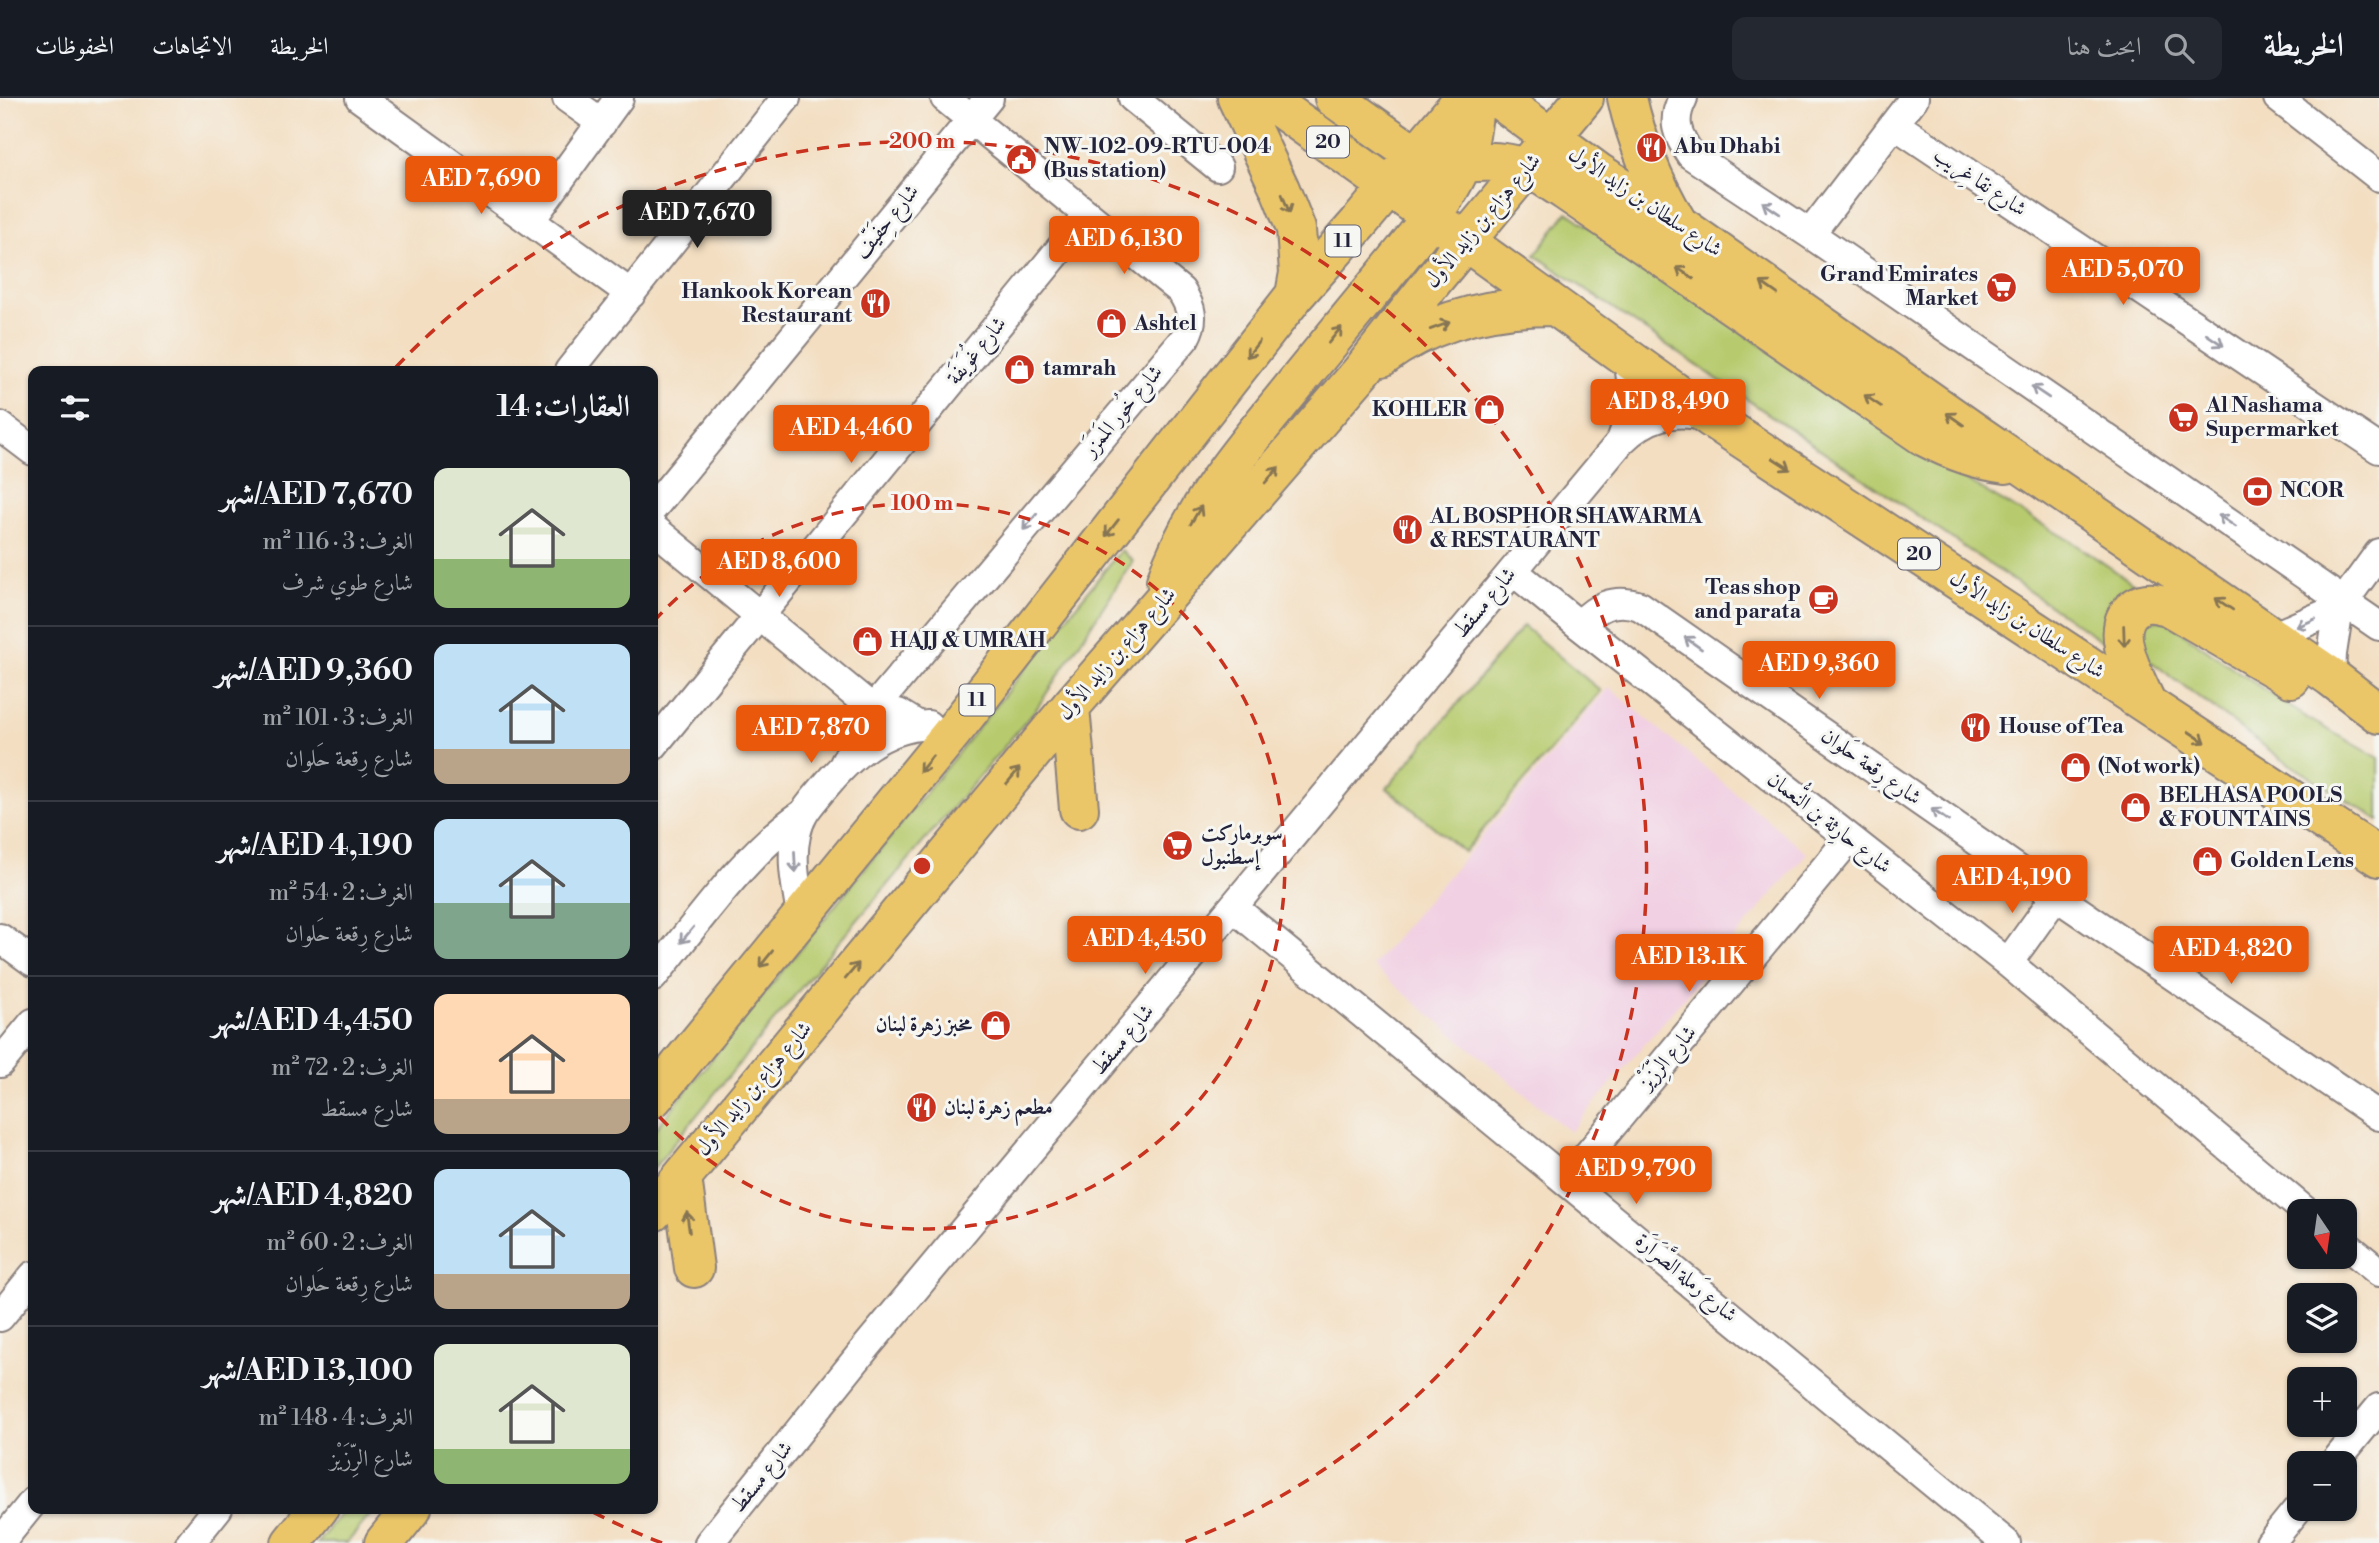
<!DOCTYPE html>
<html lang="ar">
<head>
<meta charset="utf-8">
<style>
	body { margin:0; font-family:"Libre Bodoni",Amiri,serif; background:#242831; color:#f1f3f6; direction:rtl; height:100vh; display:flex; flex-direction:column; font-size:26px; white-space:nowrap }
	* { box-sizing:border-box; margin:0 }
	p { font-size:23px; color:#9ea1a6 }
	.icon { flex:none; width:38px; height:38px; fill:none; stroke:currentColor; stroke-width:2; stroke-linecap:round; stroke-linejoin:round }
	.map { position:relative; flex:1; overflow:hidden; direction:ltr }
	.panel { position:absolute; left:28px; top:268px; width:630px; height:1148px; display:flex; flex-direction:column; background:#171b24; border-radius:14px; box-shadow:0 2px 5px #0004; direction:rtl }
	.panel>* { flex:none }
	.needle { width:46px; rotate:167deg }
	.tools { position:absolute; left:2287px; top:1101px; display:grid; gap:14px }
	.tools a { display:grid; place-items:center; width:70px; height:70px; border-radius:14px; background:#171b24; box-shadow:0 2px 5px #0004; font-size:35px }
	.price { position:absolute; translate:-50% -60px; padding:0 16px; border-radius:7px; background:#ea580c; color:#fff; font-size:23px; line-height:46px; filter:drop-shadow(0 2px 4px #0008) }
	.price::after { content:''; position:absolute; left:50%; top:42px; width:21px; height:16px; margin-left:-10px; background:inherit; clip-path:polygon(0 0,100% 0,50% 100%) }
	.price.current { background:#222; color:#fff }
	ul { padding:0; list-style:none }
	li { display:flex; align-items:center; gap:21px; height:175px; padding:0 28px }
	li+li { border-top:2px solid #363941 }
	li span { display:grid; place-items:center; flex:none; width:196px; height:140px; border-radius:14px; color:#555 }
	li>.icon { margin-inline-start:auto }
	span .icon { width:84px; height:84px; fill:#fffc; stroke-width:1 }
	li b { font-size:30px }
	h2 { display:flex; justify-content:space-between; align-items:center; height:84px; padding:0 28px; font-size:30px }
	header { display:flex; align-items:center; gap:42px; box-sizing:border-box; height:98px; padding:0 35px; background:#171b24; border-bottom:2px solid #363941 }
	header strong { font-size:33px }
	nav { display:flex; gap:38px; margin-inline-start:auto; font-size:24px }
	.search { width:490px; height:63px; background:#242831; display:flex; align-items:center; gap:18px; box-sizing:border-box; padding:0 24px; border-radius:14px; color:#9ea1a6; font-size:26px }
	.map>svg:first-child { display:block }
	.built { fill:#f1d0e3 }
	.grass { fill:#b7cb6e; stroke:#6c7654; stroke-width:2 }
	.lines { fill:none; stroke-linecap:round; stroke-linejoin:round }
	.minor-casing { stroke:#8a807e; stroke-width:32 }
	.primary-casing { stroke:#8a807e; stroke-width:42 }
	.minor { stroke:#fff; stroke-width:28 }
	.primary { stroke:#ebc669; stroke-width:38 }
	.oneway { stroke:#867452 }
	.oneway2 { stroke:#9c9ca7 }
	.ring { fill:none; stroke:#c8321e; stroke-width:3.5; stroke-dasharray:12 9 }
	.labels { text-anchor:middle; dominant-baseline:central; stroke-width:6; stroke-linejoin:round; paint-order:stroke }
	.shield { fill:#f6f6f2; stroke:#626272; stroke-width:2 }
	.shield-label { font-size:19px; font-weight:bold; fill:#22223b }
	.poi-label { font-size:21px; font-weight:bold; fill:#22223b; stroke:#f6f6f2; text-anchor:start }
	.street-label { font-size:21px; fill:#22223b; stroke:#f6f6f2 }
	.centre { fill:#c8321e; stroke:#f6f6f2; stroke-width:3.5 }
	.ring-label { font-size:21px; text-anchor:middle; font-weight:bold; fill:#c8321e; stroke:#f6f6f2; stroke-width:6; stroke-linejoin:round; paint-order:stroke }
</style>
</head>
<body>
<header>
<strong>الخريطة</strong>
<div class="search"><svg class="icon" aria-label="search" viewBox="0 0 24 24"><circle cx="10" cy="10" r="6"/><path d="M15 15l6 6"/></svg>ابحث هنا</div>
<nav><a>الخريطة</a><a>الاتجاهات</a><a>المحفوظات</a></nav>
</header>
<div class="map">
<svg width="2379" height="1445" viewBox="0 0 2379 1445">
	<rect width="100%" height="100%" fill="#f6f6f2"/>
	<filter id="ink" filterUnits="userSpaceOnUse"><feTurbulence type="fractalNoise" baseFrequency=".0143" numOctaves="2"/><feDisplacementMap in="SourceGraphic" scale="14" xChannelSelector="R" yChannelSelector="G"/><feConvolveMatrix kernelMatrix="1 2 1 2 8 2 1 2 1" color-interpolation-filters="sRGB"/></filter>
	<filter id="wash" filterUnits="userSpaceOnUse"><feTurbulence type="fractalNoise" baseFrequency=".00686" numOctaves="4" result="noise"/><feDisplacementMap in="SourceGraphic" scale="28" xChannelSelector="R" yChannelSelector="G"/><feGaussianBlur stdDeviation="1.57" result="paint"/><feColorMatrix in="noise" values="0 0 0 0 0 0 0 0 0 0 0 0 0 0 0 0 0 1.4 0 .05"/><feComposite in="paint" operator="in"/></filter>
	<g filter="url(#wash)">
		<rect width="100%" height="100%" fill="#f3dec1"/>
		<path class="built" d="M1609 589 1807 755 1570 1034 1372 868Z"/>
		<path class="grass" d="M1567 114 1926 359 2074 445 2146 494 2105 545 1535 157Z
			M1121 452 1133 463 1037 610 827 858 653 1071V1034Z
			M2144 522 2166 523 2266 593 2309 621 2379 660V722L2280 660 2145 559 2136 530Z
			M1523 528 1601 593 1464 754 1387 690Z
			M345 1411H375L347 1445H317Z"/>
	</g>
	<g filter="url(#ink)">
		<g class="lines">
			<defs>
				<path id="minor" d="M360 0 631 196
					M567 0 602 25
					M1133 0 1218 69
					M1683 0C1671 23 1677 37 1691 57L1810 136 2379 528
					M2278 0 2379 79
					M1894 26 2379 351
					M530 123 619 0
					M1810 136 1914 0
					M569 273 786 0
					M0 328 33 353
					M1621 343C1632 314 1635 290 1627 259
					M653 410 989 0
					M653 430 873 611 898 615 919 628
					M1513 473 1579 527 2008 865 2305 1113
					M1579 527C1597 509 1613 499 1640 508L2056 798 2379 1018
					M2272 539 2339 510
					M2331 579 2332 556 2339 510 2379 455
					M653 648 1088 117
					M844 666 873 611 1185 240C1195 222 1192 210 1181 193L945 0
					M1234 810 2006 1445
					M801 817C797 792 790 763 796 737 800 716 809 708 822 692 850 658 881 630 928 627
					M0 840 33 864
					M2008 865 2056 798
					M653 879C696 827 745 755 801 717
					M0 965 33 925
					M1567 1082 1849 741
					M2345 1146 2379 1174
					M0 1219 33 1178
					M2334 1365 2379 1310
					M0 1445 33 1404
					M190 1445 218 1410
					M709 1445 868 1247 1621 343C1646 318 1672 310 1708 319
					M2270 1445 2300 1408"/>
				<path id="primary" d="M1237 0 1280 91 1296 131 1299 175 1295 197
					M1266 0 1711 320 2379 759
					M1334 0 1416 58 1441 62
					M1497 0 1599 75 1678 126 1977 336 2331 579 2379 616
					M1627 0C1637 45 1654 85 1677 124
					M1392 88C1431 69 1483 55 1526 70 1539 74 1552 85 1564 92L1925 339C1952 353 1976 362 2006 366
					M1382 259C1433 221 1494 208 1555 208
					M1166 483C1190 414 1234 361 1280 305 1315 262 1350 219 1385 177 1410 146 1450 99 1463 63 1471 42 1472 22 1475 0
					M2147 606C2136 582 2105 528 2136 509 2147 502 2156 505 2168 508L2291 580
					M1070 609 1079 711
					M653 1000 959 626 1295 197 1358 126 1464 0
					M682 1079 694 1170
					M653 1114 1070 609 1361 274 1435 180 1584 0
					M291 1445 319 1410
					M384 1445 412 1410"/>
			</defs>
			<use href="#minor" class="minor-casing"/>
			<use href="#primary" class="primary-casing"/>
			<use href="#minor" class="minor"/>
			<use href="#primary" class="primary"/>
		</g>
		<defs><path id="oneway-shaft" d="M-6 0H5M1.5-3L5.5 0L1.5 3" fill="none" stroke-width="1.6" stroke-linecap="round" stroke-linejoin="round" transform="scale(1.75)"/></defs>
		<g class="oneway">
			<use href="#oneway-shaft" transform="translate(1286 106) rotate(68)"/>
			<use href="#oneway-shaft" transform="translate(1685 175) rotate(-146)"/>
			<use href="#oneway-shaft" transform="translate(1769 190) rotate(-145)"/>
			<use href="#oneway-shaft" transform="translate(1440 228) rotate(-20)"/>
			<use href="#oneway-shaft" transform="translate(1335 237) rotate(-51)"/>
			<use href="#oneway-shaft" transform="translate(1253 251) rotate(128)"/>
			<use href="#oneway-shaft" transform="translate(1873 303) rotate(-146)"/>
			<use href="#oneway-shaft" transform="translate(1955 321) rotate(-145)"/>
			<use href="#oneway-shaft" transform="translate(1782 366) rotate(33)"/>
			<use href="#oneway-shaft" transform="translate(1272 377) rotate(-49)"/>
			<use href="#oneway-shaft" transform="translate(1196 417) rotate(-59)"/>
			<use href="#oneway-shaft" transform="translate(1112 430) rotate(128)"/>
			<use href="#oneway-shaft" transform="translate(2224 506) rotate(-146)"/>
			<use href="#oneway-shaft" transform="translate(2124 538) rotate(88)"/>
			<use href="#oneway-shaft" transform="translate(2197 639) rotate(33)"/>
			<use href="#oneway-shaft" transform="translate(926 666) rotate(129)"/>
			<use href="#oneway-shaft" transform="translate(1013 678) rotate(-50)"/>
			<use href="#oneway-shaft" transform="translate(766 861) rotate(129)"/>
			<use href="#oneway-shaft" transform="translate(852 873) rotate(-50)"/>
			<use href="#oneway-shaft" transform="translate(688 1124) rotate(-98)"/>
		</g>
		<g class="oneway2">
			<use href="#oneway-shaft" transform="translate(1771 110) rotate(-146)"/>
			<use href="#oneway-shaft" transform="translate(2215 242) rotate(34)"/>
			<use href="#oneway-shaft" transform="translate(2040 294) rotate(-146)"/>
			<use href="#oneway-shaft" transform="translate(2227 423) rotate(-146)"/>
			<use href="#oneway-shaft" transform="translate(1030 424) rotate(130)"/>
			<use href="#oneway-shaft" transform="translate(2306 525) rotate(157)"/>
			<use href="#oneway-shaft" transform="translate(1693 545) rotate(-145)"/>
			<use href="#oneway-shaft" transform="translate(1940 717) rotate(-145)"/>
			<use href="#oneway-shaft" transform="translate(795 764) rotate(87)"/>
			<use href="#oneway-shaft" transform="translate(687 837) rotate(130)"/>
		</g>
	</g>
	<g class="ring">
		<path d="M654 523A363 363 0 1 1 654 1013"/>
		<path d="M662 1445A725 725 0 0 1 587 1411M396 269A725 725 0 1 1 1182 1445"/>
	</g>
	<defs>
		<symbol id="restaurant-disc" viewBox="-11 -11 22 22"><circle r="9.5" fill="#c8321e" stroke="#f6f6f2"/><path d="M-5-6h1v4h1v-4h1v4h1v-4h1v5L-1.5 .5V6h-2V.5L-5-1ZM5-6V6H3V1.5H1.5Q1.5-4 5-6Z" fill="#fff"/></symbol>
		<symbol id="civic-disc" viewBox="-11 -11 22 22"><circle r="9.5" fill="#c8321e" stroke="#f6f6f2"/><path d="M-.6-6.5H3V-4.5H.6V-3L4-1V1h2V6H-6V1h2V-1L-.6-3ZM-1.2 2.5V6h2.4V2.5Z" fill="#fff"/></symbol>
		<symbol id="supermarket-disc" viewBox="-11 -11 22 22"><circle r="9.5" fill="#c8321e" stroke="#f6f6f2"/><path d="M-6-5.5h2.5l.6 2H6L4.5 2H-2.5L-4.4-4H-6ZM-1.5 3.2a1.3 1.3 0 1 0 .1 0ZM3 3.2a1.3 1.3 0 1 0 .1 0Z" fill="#fff"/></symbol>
		<symbol id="shop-disc" viewBox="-11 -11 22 22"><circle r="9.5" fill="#c8321e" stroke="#f6f6f2"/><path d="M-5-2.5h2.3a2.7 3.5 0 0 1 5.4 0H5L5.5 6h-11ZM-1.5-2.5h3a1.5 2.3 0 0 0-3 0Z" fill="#fff"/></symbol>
		<symbol id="bank-disc" viewBox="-11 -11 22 22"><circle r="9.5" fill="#c8321e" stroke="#f6f6f2"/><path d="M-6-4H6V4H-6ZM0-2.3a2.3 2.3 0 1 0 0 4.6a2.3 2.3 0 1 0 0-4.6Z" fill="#fff"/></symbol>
		<symbol id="cafe-disc" viewBox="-11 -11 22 22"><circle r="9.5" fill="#c8321e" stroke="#f6f6f2"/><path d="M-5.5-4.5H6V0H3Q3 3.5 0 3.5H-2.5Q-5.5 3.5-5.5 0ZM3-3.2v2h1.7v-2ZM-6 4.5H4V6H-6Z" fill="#fff"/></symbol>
	</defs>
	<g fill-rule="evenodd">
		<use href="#restaurant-disc" x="1634" y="32" width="35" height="35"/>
		<use href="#civic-disc" x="1004" y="44" width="35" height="35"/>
		<use href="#supermarket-disc" x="1984" y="172" width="35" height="35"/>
		<use href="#restaurant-disc" x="858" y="188" width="35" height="35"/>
		<use href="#shop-disc" x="1094" y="208" width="35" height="35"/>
		<use href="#shop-disc" x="1002" y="254" width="35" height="35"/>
		<use href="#shop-disc" x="1472" y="294" width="35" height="35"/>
		<use href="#supermarket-disc" x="2166" y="302" width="35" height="35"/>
		<use href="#bank-disc" x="2240" y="376" width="35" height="35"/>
		<use href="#restaurant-disc" x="1390" y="414" width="35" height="35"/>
		<use href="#cafe-disc" x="1806" y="484" width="35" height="35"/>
		<use href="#shop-disc" x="850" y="526" width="35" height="35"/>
		<use href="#restaurant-disc" x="1958" y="612" width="35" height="35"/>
		<use href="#shop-disc" x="2058" y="652" width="35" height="35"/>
		<use href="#shop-disc" x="2118" y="692" width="35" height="35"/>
		<use href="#supermarket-disc" x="1160" y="730" width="35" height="35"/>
		<use href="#shop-disc" x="2190" y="746" width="35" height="35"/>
		<use href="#shop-disc" x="978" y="910" width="35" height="35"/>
		<use href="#restaurant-disc" x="904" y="992" width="35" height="35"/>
	</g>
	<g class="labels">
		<g class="shield">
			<rect x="1307" y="28.5" width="42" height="31" rx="5"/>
			<rect x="1325.5" y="127.5" width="35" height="31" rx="5"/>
			<rect x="1898" y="440.5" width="42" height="31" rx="5"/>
			<rect x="959.5" y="586.5" width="35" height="31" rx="5"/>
		</g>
		<g class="shield-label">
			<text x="1328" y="44">20</text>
			<text x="1343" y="143">11</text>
			<text x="1919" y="456">20</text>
			<text x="977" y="602">11</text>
		</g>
		<g class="poi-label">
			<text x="1044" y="49">NW-102-09-RTU-004<tspan x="1044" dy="24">(Bus station)</tspan></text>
			<text x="1674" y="49">Abu Dhabi</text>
			<text x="1978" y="177" text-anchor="end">Grand Emirates<tspan x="1978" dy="24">Market</tspan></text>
			<text x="852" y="194" text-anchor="end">Hankook Korean<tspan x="852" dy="24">Restaurant</tspan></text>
			<text x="1134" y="226">Ashtel</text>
			<text x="1043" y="271">tamrah</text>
			<text x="2206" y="308">Al Nashama<tspan x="2206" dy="24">Supermarket</tspan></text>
			<text x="1467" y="312" text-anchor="end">KOHLER</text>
			<text x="2280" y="393">NCOR</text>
			<text x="1430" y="419">AL BOSPHOR SHAWARMA<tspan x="1430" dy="24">&amp; RESTAURANT</tspan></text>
			<text x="1801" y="490" text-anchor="end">Teas shop<tspan x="1801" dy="24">and parata</tspan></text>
			<text x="890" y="543">HAJJ &amp; UMRAH</text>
			<text x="1999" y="629">House of Tea</text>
			<text x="2098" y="669">(Not work)</text>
			<text x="2159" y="698">BELHASA POOLS<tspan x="2159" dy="24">&amp; FOUNTAINS</tspan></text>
			<text x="1201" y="736">سوبرماركت<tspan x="1201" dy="24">إسطنبول</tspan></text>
			<text x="2230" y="763">Golden Lens</text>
			<text x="972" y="927" text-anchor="end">مخبز زهرة لبنان</text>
			<text x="944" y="1010">مطعم زهرة لبنان</text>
		</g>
		<g class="street-label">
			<text transform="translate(1980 84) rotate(34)">شارع نِقا غِريب</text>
			<text transform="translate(1645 104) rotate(34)">شارع سلطان بن زايد الأول</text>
			<text transform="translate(1483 123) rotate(-50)">شارع هزاع بن زايد الأول</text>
			<text transform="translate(887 124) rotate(-51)">شارع حِفَيّف</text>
			<text transform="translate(977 253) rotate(-51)">شارع غُوَيفَة</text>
			<text transform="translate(1123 313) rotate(-50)">شارع خُور المَمزَر</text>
			<text transform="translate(1485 505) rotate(-50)">شارع مسقط</text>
			<text transform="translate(2027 527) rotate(33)">شارع سلطان بن زايد الأول</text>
			<text transform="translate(1117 556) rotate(-49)">شارع هزاع بن زايد الأول</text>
			<text transform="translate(1871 669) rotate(35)">شارع رِقعة حَلوان</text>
			<text transform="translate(1829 725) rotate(38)">شارع حارِثة بن النُّعمان</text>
			<text transform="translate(1123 942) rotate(-50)">شارع مسقط</text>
			<text transform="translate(1668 960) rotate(-50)">شارع الرِّزَيْز</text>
			<text transform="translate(754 991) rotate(-50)">شارع هزاع بن زايد الأول</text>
			<text transform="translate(1686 1180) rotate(40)">شارع رَملة الصَّرَارَة</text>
			<text transform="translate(762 1379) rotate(-51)">شارع مسقط</text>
		</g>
	</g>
	<circle cx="922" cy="768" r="10" class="centre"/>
	<g class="ring-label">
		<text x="922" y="50">200 m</text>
		<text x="922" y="412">100 m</text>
	</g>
</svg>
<div class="tools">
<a><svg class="needle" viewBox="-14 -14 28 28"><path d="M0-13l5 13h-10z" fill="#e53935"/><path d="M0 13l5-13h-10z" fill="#9ea1a6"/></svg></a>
<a><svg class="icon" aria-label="layers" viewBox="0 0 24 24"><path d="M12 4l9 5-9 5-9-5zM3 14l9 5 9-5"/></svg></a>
<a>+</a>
<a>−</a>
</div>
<b class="price" style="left:481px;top:118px">AED 7,690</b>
<b class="price current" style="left:697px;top:152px">AED 7,670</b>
<b class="price" style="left:1124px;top:178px">AED 6,130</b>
<b class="price" style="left:2123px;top:209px">AED 5,070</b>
<b class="price" style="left:1668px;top:341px">AED 8,490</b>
<b class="price" style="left:851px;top:367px">AED 4,460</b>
<b class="price" style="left:779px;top:501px">AED 8,600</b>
<b class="price" style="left:1819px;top:603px">AED 9,360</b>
<b class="price" style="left:811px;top:667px">AED 7,870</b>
<b class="price" style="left:2012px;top:817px">AED 4,190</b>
<b class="price" style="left:1145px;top:878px">AED 4,450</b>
<b class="price" style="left:2231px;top:888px">AED 4,820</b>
<b class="price" style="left:1689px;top:896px">AED 13.1K</b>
<b class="price" style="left:1636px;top:1108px">AED 9,790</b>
<section class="panel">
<h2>العقارات: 14<svg class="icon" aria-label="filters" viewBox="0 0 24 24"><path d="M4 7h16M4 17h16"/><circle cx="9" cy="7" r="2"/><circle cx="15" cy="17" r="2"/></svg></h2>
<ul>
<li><span style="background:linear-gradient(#dfe7d0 65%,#8fb573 0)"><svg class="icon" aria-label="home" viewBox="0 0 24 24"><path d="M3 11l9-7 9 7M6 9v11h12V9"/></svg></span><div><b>AED 7,670/شهر</b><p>الغرف: 3 · 116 m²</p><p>شارع طوي شرف</p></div></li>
<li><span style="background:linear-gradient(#bfe0f5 75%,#b9a48a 0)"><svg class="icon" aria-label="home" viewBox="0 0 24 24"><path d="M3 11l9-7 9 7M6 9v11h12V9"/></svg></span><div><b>AED 9,360/شهر</b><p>الغرف: 3 · 101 m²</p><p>شارع رِقعة حَلوان</p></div></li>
<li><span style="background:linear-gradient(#bfe0f5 60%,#7fa58c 0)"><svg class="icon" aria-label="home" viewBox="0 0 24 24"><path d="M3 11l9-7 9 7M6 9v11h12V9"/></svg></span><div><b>AED 4,190/شهر</b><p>الغرف: 2 · 54 m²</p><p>شارع رِقعة حَلوان</p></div></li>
<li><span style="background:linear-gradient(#ffd9b3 75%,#b9a48a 0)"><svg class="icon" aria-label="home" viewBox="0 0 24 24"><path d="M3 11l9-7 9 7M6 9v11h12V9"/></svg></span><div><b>AED 4,450/شهر</b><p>الغرف: 2 · 72 m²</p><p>شارع مسقط</p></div></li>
<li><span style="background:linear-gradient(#bfe0f5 75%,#b9a48a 0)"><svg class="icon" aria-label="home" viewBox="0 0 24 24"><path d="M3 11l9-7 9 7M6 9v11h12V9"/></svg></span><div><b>AED 4,820/شهر</b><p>الغرف: 2 · 60 m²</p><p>شارع رِقعة حَلوان</p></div></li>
<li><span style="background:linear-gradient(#dfe7d0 75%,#8fb573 0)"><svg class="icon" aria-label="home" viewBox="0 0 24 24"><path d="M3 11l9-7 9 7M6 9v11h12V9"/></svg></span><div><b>AED 13,100/شهر</b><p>الغرف: 4 · 148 m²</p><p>شارع الرِّزَيْز</p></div></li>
</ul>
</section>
</div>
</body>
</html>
